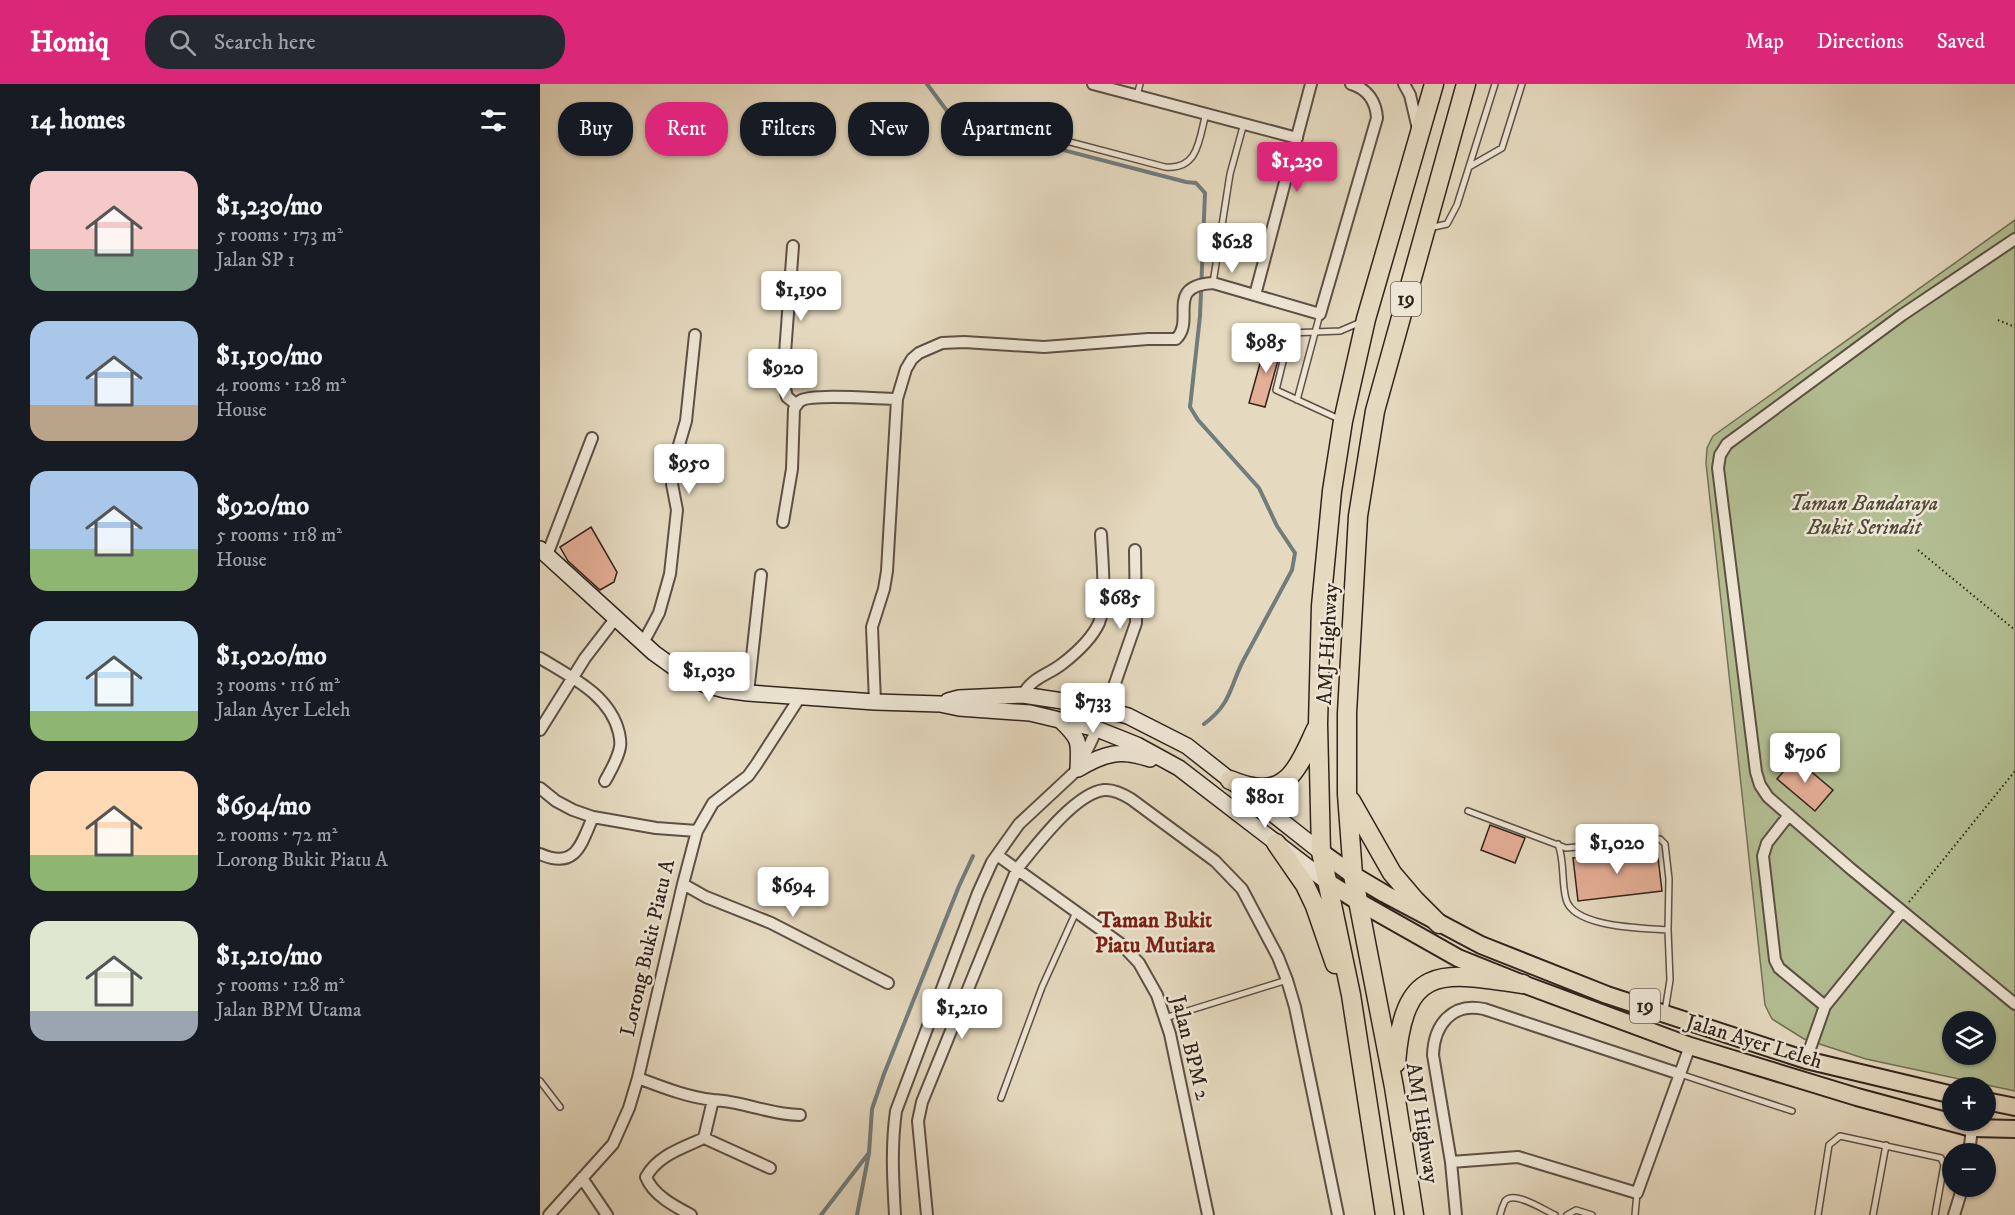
<!DOCTYPE html>
<html lang="en">
<head>
<meta charset="utf-8">
<style>
	body { margin:0; font-family:"IM FELL DW Pica",serif; background:#242831; color:#f1f3f6; height:100vh; display:flex; flex-direction:column; font-size:22px; white-space:nowrap }
	* { box-sizing:border-box; margin:0 }
	p { font-size:20px; color:#9ea1a6 }
	.icon { flex:none; width:33px; height:33px; fill:none; stroke:currentColor; stroke-width:2; stroke-linecap:round; stroke-linejoin:round }
	.map { position:relative; flex:1; overflow:hidden }
	.sheet { display:flex; flex-direction:column; background:#171b24; width:540px }
	.sheet>* { flex:none }
	.top-card { position:absolute; left:18px; top:18px; width:570px; height:54px; display:flex; gap:12px }
	.buttons { position:absolute; left:1402px; top:927px; display:grid; gap:12px }
	.buttons a { display:grid; place-items:center; width:54px; height:54px; border-radius:50%; background:#171b24; box-shadow:0 2px 4px #0004; font-size:30px }
	.price { position:absolute; translate:-50% -51px; padding:0 14px; border-radius:6px; background:#fff; color:#222; font-size:20px; line-height:39px; filter:drop-shadow(0 2px 3px #0008) }
	.price::after { content:''; position:absolute; left:50%; top:36px; width:18px; height:14px; margin-left:-9px; background:inherit; clip-path:polygon(0 0,100% 0,50% 100%) }
	.price.current { background:#db2777; color:#fff }
	ul { padding:0; list-style:none }
	li { display:flex; align-items:center; gap:18px; height:150px; padding:0 30px }
	li span { display:grid; place-items:center; flex:none; width:168px; height:120px; border-radius:18px; color:#555 }
	li>.icon { margin-inline-start:auto }
	span .icon { width:72px; height:72px; fill:#fffc; stroke-width:1 }
	li b { font-size:26px }
	h2 { display:flex; justify-content:space-between; align-items:center; height:72px; padding:0 30px; font-size:26px }
	.tag { padding:0 21px; border-radius:24px; background:#171b24; box-shadow:0 2px 4px #0004; font-size:21px; line-height:54px }
	.tag.current { background:#db2777; color:#fff }
	header { display:flex; align-items:center; gap:36px; box-sizing:border-box; height:84px; padding:0 30px; background:#db2777; color:#fff }
	header strong { font-size:28px }
	nav { display:flex; gap:33px; margin-inline-start:auto; font-size:21px }
	.search { width:420px; height:54px; background:#242831; display:flex; align-items:center; gap:15px; box-sizing:border-box; padding:0 21px; border-radius:24px; color:#9ea1a6; font-size:22px }
	main { display:flex; flex:1; min-height:0 }
	.map>svg:first-child { display:block }
	.green { fill:#b3bf93; stroke:#727158; stroke-width:1.5; fill-rule:evenodd }
	.lines { fill:none; stroke-linecap:round; stroke-linejoin:round }
	.stream { stroke:#717c7d; stroke-width:4 }
	.building { fill:#e5ae97; stroke:#30231c; stroke-width:1.5 }
	.lane-casing { stroke:#5d5045; stroke-width:8 }
	.street-casing { stroke:#5d5045; stroke-width:14 }
	.secondary-casing { stroke:#30231c; stroke-width:18 }
	.primary-casing { stroke:#30231c; stroke-width:20 }
	.highway-casing { stroke:#30231c; stroke-width:21 }
	.path { stroke:#30231c; stroke-width:2; stroke-dasharray:1.5 3; stroke-linecap:butt }
	.lane { stroke:#eee6d5; stroke-width:5 }
	.street { stroke:#eee6d5; stroke-width:10 }
	.secondary { stroke:#eee6d5; stroke-width:15 }
	.primary { stroke:#e5d9bf; stroke-width:16 }
	.highway { stroke:#e5d9bf; stroke-width:18 }
	.labels { text-anchor:middle; dominant-baseline:central; stroke-width:5; stroke-linejoin:round; paint-order:stroke }
	.shield { fill:#eee6d5; stroke:#695e54; stroke-width:1.5 }
	.shield-label { font-size:20px; font-weight:bold; fill:#30231c }
	.park-label { font-size:21px; font-style:italic; fill:#514a3a; stroke:#eee6d5 }
	.street-label { font-size:21px; fill:#30231c; stroke:#eee6d5 }
	.neighbourhood-label { font-size:22px; font-weight:bold; fill:#7a1f14; stroke:#eee6d5 }
</style>
</head>
<body>
<header>
<strong>Homiq</strong>
<div class="search"><svg class="icon" aria-label="search" viewBox="0 0 24 24"><circle cx="10" cy="10" r="6"/><path d="M15 15l6 6"/></svg>Search here</div>
<nav><a>Map</a><a>Directions</a><a>Saved</a></nav>
</header>
<main>
<section class="sheet">
<h2>14 homes<svg class="icon" aria-label="filters" viewBox="0 0 24 24"><path d="M4 7h16M4 17h16"/><circle cx="9" cy="7" r="2"/><circle cx="15" cy="17" r="2"/></svg></h2>
<ul>
<li><span style="background:linear-gradient(#f6c9c9 65%,#7fa58c 0)"><svg class="icon" aria-label="home" viewBox="0 0 24 24"><path d="M3 11l9-7 9 7M6 9v11h12V9"/></svg></span><div><b>$1,230/mo</b><p>5 rooms · 173 m²</p><p>Jalan SP 1</p></div></li>
<li><span style="background:linear-gradient(#a9c7e8 70%,#b9a48a 0)"><svg class="icon" aria-label="home" viewBox="0 0 24 24"><path d="M3 11l9-7 9 7M6 9v11h12V9"/></svg></span><div><b>$1,190/mo</b><p>4 rooms · 128 m²</p><p>House</p></div></li>
<li><span style="background:linear-gradient(#a9c7e8 65%,#8fb573 0)"><svg class="icon" aria-label="home" viewBox="0 0 24 24"><path d="M3 11l9-7 9 7M6 9v11h12V9"/></svg></span><div><b>$920/mo</b><p>5 rooms · 118 m²</p><p>House</p></div></li>
<li><span style="background:linear-gradient(#bfe0f5 75%,#8fb573 0)"><svg class="icon" aria-label="home" viewBox="0 0 24 24"><path d="M3 11l9-7 9 7M6 9v11h12V9"/></svg></span><div><b>$1,020/mo</b><p>3 rooms · 116 m²</p><p>Jalan Ayer Leleh</p></div></li>
<li><span style="background:linear-gradient(#ffd9b3 70%,#8fb573 0)"><svg class="icon" aria-label="home" viewBox="0 0 24 24"><path d="M3 11l9-7 9 7M6 9v11h12V9"/></svg></span><div><b>$694/mo</b><p>2 rooms · 72 m²</p><p>Lorong Bukit Piatu A</p></div></li>
<li><span style="background:linear-gradient(#dfe7d0 75%,#9aa5b1 0)"><svg class="icon" aria-label="home" viewBox="0 0 24 24"><path d="M3 11l9-7 9 7M6 9v11h12V9"/></svg></span><div><b>$1,210/mo</b><p>5 rooms · 128 m²</p><p>Jalan BPM Utama</p></div></li>
</ul>
</section>
<div class="map">
<svg width="1475" height="1131" viewBox="0 0 1475 1131">
	<rect width="100%" height="100%" fill="#e5d9bf"/>
	<filter id="stains"><feTurbulence type="fractalNoise" baseFrequency=".00333" numOctaves="4"/><feColorMatrix values="0 0 0 0 .2 0 0 0 0 .09 0 0 0 0 .02 0 0 0 .5 -.17"/></filter>
	<radialGradient id="worn" r=".72"><stop offset=".6" stop-color="#630" stop-opacity="0"/><stop offset="1" stop-color="#630" stop-opacity=".3"/></radialGradient>
	<path class="green" d="M1475 136V1007L1326 975 1264 955 1232 935 1225 921 1166 379 1167 364 1173 352ZM1413 938H1446V970H1413Z"/>
	<g class="lines">
		<path class="stream" d="M387 0 413 35 431 42 646 98 656 99 665 109 660 232 650 323 658 336 719 404 737 442 755 469 752 486C736 516 719 547 703 577 689 605 691 620 664 640
			M281 1131 328 1070
			M317 1131 329 1069 332 1025 344 990 419 802 433 772"/>
	</g>
	<path class="building" d="M726 258 742 262 725 323 709 319Z
		M51 443 77 488 74 498 60 506 28 477 20 463Z
		M1255 674 1293 706 1275 727 1237 695Z
		M950 741 985 754 975 779 941 766Z
		M1117 765 1122 807 1038 817 1033 774Z"/>
	<g class="lines">
		<defs>
			<path id="lane" d="M597 11 600 0
				M458 39 625 83C659 86 659 55 666 29
				M929 83 962 64 982 0
				M889 144 907 140 917 121 955 0
				M673 199 690 90 704 39
				M757 316 780 230
				M799 335 736 306 750 249 800 247 821 238
				M928 727 1026 764 1120 755 1125 760 1129 795 1128 846 1130 896 1125 927
				M1018 760C1025 778 1021 796 1026 815 1033 844 1104 844 1128 846
				M625 934 747 896
				M1140 990 1252 1027
				M0 997 20 1023
				M461 1014 502 903 536 828
				M960 1131C961 1127 963 1121 965 1117 974 1106 1004 1126 1015 1131
				M1027 1131 1036 1126 1052 1131
				M1095 1131 1097 1109
				M1278 1131 1289 1061 1300 1052 1401 1074 1404 1081 1395 1131
				M1333 1131 1346 1061"/>
			<path id="street" d="M553 0 757 54
				M864 0 870 11 878 45
				M1475 155 1362 231 1187 360 1180 371 1178 384 1216 688 1220 701 1228 713 1311 785 1475 920
				M253 162 243 296 247 313 257 321
				M715 211 771 0
				M243 438 252 385 254 325C256 322 257 320 260 317 272 309 339 315 357 315
				M7 471 52 354
				M103 559 119 529 130 490 137 426 132 400 134 378 146 337 155 251
				M0 574C31 593 70 611 79 649 80 654 81 658 80 663 78 675 71 686 65 697
				M208 609 221 491
				M483 611C491 594 508 591 522 580 535 570 552 554 559 539 567 519 562 473 561 450
				M335 618 332 543 344 505 347 487 357 315 366 285 372 275 379 269 402 259 424 258 504 263 608 255H636C656 236 624 202 673 199L780 230 837 34C836 18 828 5 811 0
				M566 625 596 539 595 466
				M0 646 45 574 75 535
				M0 704 16 717 33 726 53 733 116 744 157 747
				M1249 731 1227 759 1223 772 1235 876 1239 884 1285 922
				M0 770C36 786 41 760 53 733
				M457 771 581 860 599 879 617 911 630 950 668 1131
				M143 800 166 813 231 839 348 899
				M1266 976 1285 922 1362 827
				M98 994C122 1003 147 1013 173 1016L164 1054
				M173 1016C203 1017 230 1031 260 1031
				M1429 1070 1432 1044
				M911 1078 978 1073 1097 1109 1150 962
				M42 1094 67 1131
				M9 1131 73 1060 89 1024 98 994 143 800 157 747 173 719 208 692 216 681 260 613
				M151 1131C134 1122 113 1111 106 1093 118 1071 143 1064 164 1054L230 1084
				M355 1131C353 1096 351 1063 356 1027L438 809 452 778 479 740 538 685 557 645
				M387 1131 378 1037 382 1018 477 785C495 763 535 709 564 706 574 705 583 710 591 715L675 777 702 805 738 873 747 896 755 923 798 1131
				M916 1131 911 1078 893 971C894 941 912 918 944 925L1140 990
				M1414 1131 1423 1102"/>
			<path id="secondary" d="M0 465 114 569 146 592 166 601 185 606 208 609 335 618 400 620 419 624 490 629 557 645 597 661 639 684 786 797
				M408 617 419 614 483 611 549 621 588 632 647 662 781 768
				M521 637C541 656 539 658 538 685
				M538 685C565 669 580 665 610 675"/>
			<path id="primary" d="M781 768 813 791 845 810 941 861 1067 911 1266 976 1413 1011
				M786 797 819 818 918 874 983 900 1150 962 1317 1013 1432 1044 1475 1045
				M1446 1017 1475 1023"/>
			<path id="highway" d="M690 696C698 699 705 702 713 703 751 711 763 672 776 645
				M811 717 852 789 875 816 899 840
				M736 759 765 801 775 822 795 880
				M856 979C864 879 901 888 983 900
				M845 1131 811 911 781 768 778 640 781 522 792 407 803 337 826 235 894 0
				M874 1131 854 1003 813 791 807 710V629L818 432 835 327 926 0"/>
		</defs>
		<use href="#lane" class="lane-casing"/>
		<use href="#street" class="street-casing"/>
		<use href="#secondary" class="secondary-casing"/>
		<use href="#primary" class="primary-casing"/>
		<use href="#highway" class="highway-casing"/>
		<path class="path" d="M1458 236 1475 243
			M1378 466 1475 546
			M1369 818 1475 687"/>
		<use href="#lane" class="lane"/>
		<use href="#street" class="street"/>
		<use href="#secondary" class="secondary"/>
		<use href="#primary" class="primary"/>
		<use href="#highway" class="highway"/>
	</g>
	<g class="labels">
		<g class="shield">
			<rect x="851" y="198" width="30" height="34" rx="4.5"/>
			<rect x="1090" y="905" width="30" height="34" rx="4.5"/>
		</g>
		<g class="shield-label">
			<text x="866" y="215">19</text>
			<text x="1105" y="922">19</text>
		</g>
		<g class="park-label">
			<text x="1324" y="420">Taman Bandaraya<tspan x="1324" dy="24">Bukit Serindit</tspan></text>
		</g>
		<g class="street-label">
			<text transform="translate(788 560) rotate(-87)">AMJ Highway</text>
			<text transform="translate(108 864) rotate(-77)">Lorong Bukit Piatu A</text>
			<text transform="translate(1214 958) rotate(17)">Jalan Ayer Leleh</text>
			<text transform="translate(650 964) rotate(76)">Jalan BPM 2</text>
			<text transform="translate(882 1039) rotate(81)">AMJ Highway</text>
		</g>
		<g class="neighbourhood-label">
			<text x="615" y="836">Taman Bukit<tspan x="615" dy="25">Piatu Mutiara</tspan></text>
		</g>
	</g>
	<rect width="100%" height="100%" filter="url(#stains)"/>
	<rect width="100%" height="100%" fill="url(#worn)"/>
</svg>
<div class="buttons">
<a><svg class="icon" aria-label="layers" viewBox="0 0 24 24"><path d="M12 4l9 5-9 5-9-5zM3 14l9 5 9-5"/></svg></a>
<a>+</a>
<a>−</a>
</div>
<b class="price current" style="left:757px;top:109px">$1,230</b>
<b class="price" style="left:692px;top:190px">$628</b>
<b class="price" style="left:261px;top:238px">$1,190</b>
<b class="price" style="left:726px;top:290px">$985</b>
<b class="price" style="left:243px;top:316px">$920</b>
<b class="price" style="left:149px;top:411px">$950</b>
<b class="price" style="left:580px;top:546px">$685</b>
<b class="price" style="left:169px;top:619px">$1,030</b>
<b class="price" style="left:553px;top:650px">$733</b>
<b class="price" style="left:1265px;top:700px">$796</b>
<b class="price" style="left:725px;top:745px">$801</b>
<b class="price" style="left:1077px;top:791px">$1,020</b>
<b class="price" style="left:253px;top:834px">$694</b>
<b class="price" style="left:422px;top:956px">$1,210</b>
<div class="top-card">
<a class="tag">Buy</a>
<a class="tag current">Rent</a>
<a class="tag">Filters</a>
<a class="tag">New</a>
<a class="tag">Apartment</a>
</div>
</div>
</main>
</body>
</html>
